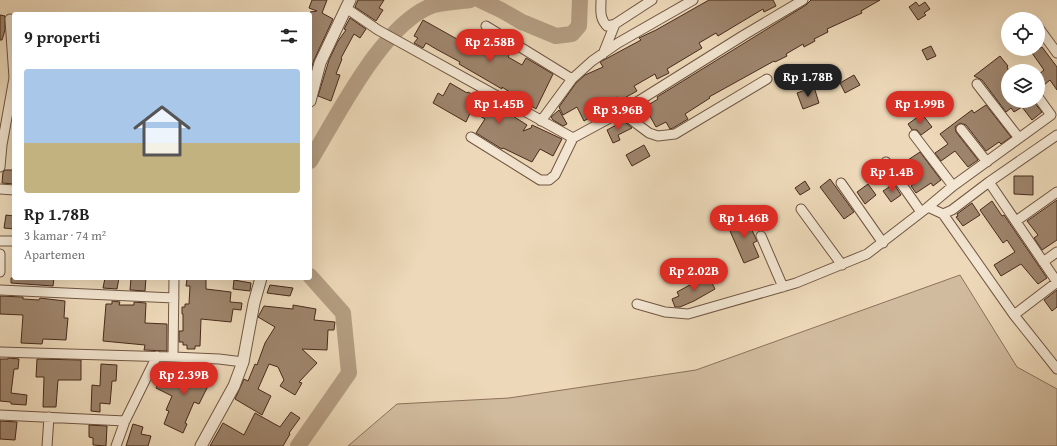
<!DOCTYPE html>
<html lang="id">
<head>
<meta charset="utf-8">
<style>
	body { margin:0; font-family:"Gentium Book Plus",serif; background:#f6f6f6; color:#222; height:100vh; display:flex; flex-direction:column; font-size:15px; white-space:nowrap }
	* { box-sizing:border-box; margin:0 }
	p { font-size:13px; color:#767676 }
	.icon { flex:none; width:22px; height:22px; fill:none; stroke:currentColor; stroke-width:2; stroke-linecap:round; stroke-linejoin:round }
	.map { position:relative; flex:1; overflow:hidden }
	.sheet { position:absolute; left:12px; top:12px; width:300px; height:268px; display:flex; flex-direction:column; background:#fff; border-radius:4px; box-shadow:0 4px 16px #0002 }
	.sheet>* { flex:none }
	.tools { position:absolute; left:1001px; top:12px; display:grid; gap:8px }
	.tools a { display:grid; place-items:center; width:44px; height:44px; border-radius:50%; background:#fff; box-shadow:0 4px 16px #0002; font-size:20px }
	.price { position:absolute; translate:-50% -34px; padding:0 9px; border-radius:14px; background:#d93025; color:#fff; font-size:13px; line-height:26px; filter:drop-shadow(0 1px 2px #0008) }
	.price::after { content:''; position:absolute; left:50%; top:24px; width:12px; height:9px; margin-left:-6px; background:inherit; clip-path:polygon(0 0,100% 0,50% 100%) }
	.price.on { background:#222; color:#fff }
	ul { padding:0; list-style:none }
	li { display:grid; align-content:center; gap:8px; height:212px; padding:0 12px }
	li+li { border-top:1px solid #e0e0e0 }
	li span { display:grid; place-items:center; height:124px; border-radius:4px; color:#555 }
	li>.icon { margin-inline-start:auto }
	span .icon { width:72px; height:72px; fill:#fffc; stroke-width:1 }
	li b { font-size:17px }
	h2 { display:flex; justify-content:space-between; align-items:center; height:48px; padding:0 12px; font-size:17px }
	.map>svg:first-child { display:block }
	.green { fill:#d1bb9e; stroke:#8c725c }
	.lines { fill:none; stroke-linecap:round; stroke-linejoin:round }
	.river { stroke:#b59e83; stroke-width:16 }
	.building { fill:#9e856d; stroke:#482a1b }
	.minor-casing { stroke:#715642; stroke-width:11 }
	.tertiary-casing { stroke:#715642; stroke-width:13 }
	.minor { stroke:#f3e6d2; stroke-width:9 }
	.tertiary { stroke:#f3e6d2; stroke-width:11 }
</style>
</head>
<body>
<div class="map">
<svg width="1057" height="446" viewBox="0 0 1057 446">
	<rect width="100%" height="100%" fill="#edd9b9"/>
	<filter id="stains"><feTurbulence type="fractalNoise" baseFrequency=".005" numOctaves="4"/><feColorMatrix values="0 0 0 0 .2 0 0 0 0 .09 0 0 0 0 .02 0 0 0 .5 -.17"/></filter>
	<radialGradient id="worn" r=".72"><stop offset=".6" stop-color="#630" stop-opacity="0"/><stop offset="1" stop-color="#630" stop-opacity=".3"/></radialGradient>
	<path class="green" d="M960 275 1017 367 1057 389V446H348L397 404 509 398 696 370Z"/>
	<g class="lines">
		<path class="river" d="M480 0 501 10 522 22 556 36 572 34 579 26 580 0
			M310 161C337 117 383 22 434 5 445 2 458 2 470 0
			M298 446 349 373 343 313 310 276"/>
	</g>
	<path class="building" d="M312 0H327L322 13 333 19 314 60 310 73V12L317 11 309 8Z
		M358 0H384L379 8 383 10 376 21 355 7Z
		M709 0H773L776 6 764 12 763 9 718 36 716 33 699 43 702 48 667 69 669 73 657 79 655 74 634 86 637 91 619 101 617 97 597 108 599 112 584 121 577 107 563 115 559 107 576 83 585 75 603 67 600 62 641 40 639 38 656 30Z
		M811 0H880L861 11 862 13 827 29 828 32 814 39 815 41 804 47 803 44 786 54 787 56 775 62 774 61 709 97 710 98 685 114 688 119 673 128 670 129 666 122 656 127 645 107 658 99 657 97 806 5Z
		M916 2 919 6 925 2 930 9 924 13 926 15 918 20 909 7Z
		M0 15 5 16V30L2 40H0Z
		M350 18 366 29 360 38 354 34 341 58 342 59 336 74 340 75 331 101 318 96 329 60 338 41 346 30 344 29Z
		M423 20 464 43 466 40 469 42 474 34 483 39 486 33 512 50 508 57 522 65 526 58 553 74 536 109 502 87V89L459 64 460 62 436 49 426 43 423 48 414 43 418 38 414 36Z
		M931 46 936 56 927 60 922 50Z
		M1042 47 1057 67V90L1050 80 1038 90V75L1044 70 1032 53Z
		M1000 56 1008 66 1007 67 1008 69V101H1033L1042 112 1032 120 1022 107 1014 112 1011 108 1006 112 982 80 974 76Z
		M854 75 860 85 845 93 840 83Z
		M450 83 467 93 468 92 487 102 488 101 494 104 527 125 523 131 531 128 532 125 562 139 553 156 540 149 532 162 503 148 502 149 476 133 485 119 471 111 466 122 433 103 438 93 443 96Z
		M814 87 819 103 803 109 797 93Z
		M986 105 1011 137 1001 144 999 142 986 151 966 125 960 123 955 127 956 132 978 160 968 167 955 151 941 161 935 153 948 144 940 134 972 110 974 113Z
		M559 110 567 124 563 126 553 120 551 117Z
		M922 114 932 127 921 135 917 130H912L908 124Z
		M621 119 632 128 618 135 620 140 613 143 607 130 620 123 618 120Z
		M644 145 650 156 632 166 626 155Z
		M920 152 941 180 933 186 931 183 916 193 911 186 921 179 908 160Z
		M5 170H14V184L2 183 3 172Z
		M1014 176H1033V195L1014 194Z
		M830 179 854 212 844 219 820 187Z
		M805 181 810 189 800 195 795 188Z
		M868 184 876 195 865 204 857 192Z
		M894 184 901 195 891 202 883 191Z
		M1057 200V240L1042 250 1034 238 1038 235 1027 221Z
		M992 201 1002 216 1004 215 1047 278 1038 284 1021 264 1001 276 994 265 1015 252 1007 240 1003 243 980 210Z
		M972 203 980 215 963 226 956 217 958 216 957 214Z
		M6 215 14 216V229L4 228Z
		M745 215 757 241 753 243 759 257 744 263 727 224Z
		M708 275 715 289 694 301 680 307H675L672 299 679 296 677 292Z
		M11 278H54L53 286 11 283Z
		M105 278H119L117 289 103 288Z
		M131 278H146L145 291 130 290Z
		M190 278H206V289L231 292 230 302 242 303 241 310 233 309 231 322 201 319 200 346H195V349H187V345H183V342H179V331H183V314H182V307H185V304H189L190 286H186L187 279Z
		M234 280 251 283 250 291 233 289Z
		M270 285 293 288 290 296 267 293Z
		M1057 290V307L1052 311 1044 300Z
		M0 296 23 297V299L39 300 40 298 65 301 64 318H68L66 340 43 339 42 344 21 343 23 315 0 314Z
		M112 301 120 302 119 305H134V302L146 303 145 323 167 324V351L144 350 145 345 103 341 106 304H112Z
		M293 305 316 309 314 320 335 322 334 330H328L327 350 302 349 317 363 299 382 302 383 295 395 280 386 284 380 278 367 269 364 258 389 271 396 262 415 235 399 244 379 248 381 255 364 257 365 265 343 275 327 258 317 264 306 293 309Z
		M8 358 19 359 18 369H14L11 393 27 395 26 405 11 404V402L0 401V359H8Z
		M37 359 81 360V380H58L56 407H43L44 377H36Z
		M101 364 117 365 116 381H112L110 404 100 403V412L91 411 92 385 100 386Z
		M197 367 212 373 206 386H208L199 404 194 402 185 423 187 424 183 433 164 424 169 411 166 410 172 396 156 388 162 376 179 384 184 369 195 373Z
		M291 412 300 418 289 433 290 434 283 446H210L223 423 244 435 255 413 280 427Z
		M0 421 17 422 15 440 0 439Z
		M133 424 143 427 141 434 151 436 148 446H126Z
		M89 425 107 426 106 446 93 445V438L89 437Z"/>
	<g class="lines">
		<defs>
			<path id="minor" d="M601 0C601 10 599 18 607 26L615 24 652 0
				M346 8 378 30 573 138 621 112 744 35 803 0
				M486 26 572 79
				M1038 27 1057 53
				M603 54 615 24
				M977 84 1019 138
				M621 112 649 133 658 136 675 134 767 79
				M541 121 572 79 592 61 618 43 693 0
				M961 129 987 162
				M914 135 953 186
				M1057 135 989 182 1057 282
				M471 137 540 180H549L555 175 573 138
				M886 162 921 212
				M0 167 2 145 14 78 10 19
				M841 183 883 243
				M0 189 14 190
				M928 207 953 186 1051 115 1038 97
				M801 209 842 265
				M943 214 1014 315 1057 369
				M1016 221 1057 192
				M761 236 783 287
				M0 241H14
				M0 254V272
				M1043 262 1057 252
				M0 290 174 298
				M637 304 665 312 688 314 796 283 867 254 928 207 943 214 952 210 989 182
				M1014 315 1057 282
				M0 352 173 357 219 359 243 362
				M173 357 174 278
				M0 415 125 421
				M47 446 49 417
				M116 446 125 421 157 356"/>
			<path id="tertiary" d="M310 101 320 63 350 0
				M201 446 234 386 243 362 254 303 261 278"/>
		</defs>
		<use href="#minor" class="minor-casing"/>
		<use href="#tertiary" class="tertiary-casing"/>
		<use href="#minor" class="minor"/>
		<use href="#tertiary" class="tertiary"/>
	</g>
	<rect width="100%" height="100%" filter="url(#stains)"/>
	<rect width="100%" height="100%" fill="url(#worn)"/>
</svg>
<div class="tools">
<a><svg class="icon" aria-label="locate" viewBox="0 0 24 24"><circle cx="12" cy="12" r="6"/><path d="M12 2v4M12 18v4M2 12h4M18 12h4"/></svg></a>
<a><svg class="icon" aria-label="layers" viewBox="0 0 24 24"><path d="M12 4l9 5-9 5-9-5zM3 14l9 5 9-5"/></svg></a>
</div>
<b class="price" style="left:490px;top:63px">Rp 2.58B</b>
<b class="price on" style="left:808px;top:98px">Rp 1.78B</b>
<b class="price" style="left:499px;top:125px">Rp 1.45B</b>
<b class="price" style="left:920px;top:125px">Rp 1.99B</b>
<b class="price" style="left:618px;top:131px">Rp 3.96B</b>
<b class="price" style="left:892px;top:193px">Rp 1.4B</b>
<b class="price" style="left:744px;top:239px">Rp 1.46B</b>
<b class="price" style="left:694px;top:292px">Rp 2.02B</b>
<b class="price" style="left:184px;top:396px">Rp 2.39B</b>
<section class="sheet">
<h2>9 properti<svg class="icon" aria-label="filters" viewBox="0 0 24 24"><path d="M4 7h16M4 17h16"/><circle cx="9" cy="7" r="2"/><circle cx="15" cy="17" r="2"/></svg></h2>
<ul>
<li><span style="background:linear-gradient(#a9c7e8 60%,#c2b280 0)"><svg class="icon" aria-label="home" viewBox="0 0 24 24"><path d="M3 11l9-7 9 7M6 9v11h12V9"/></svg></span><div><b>Rp 1.78B</b><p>3 kamar · 74 m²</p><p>Apartemen</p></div></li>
</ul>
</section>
</div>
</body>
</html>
